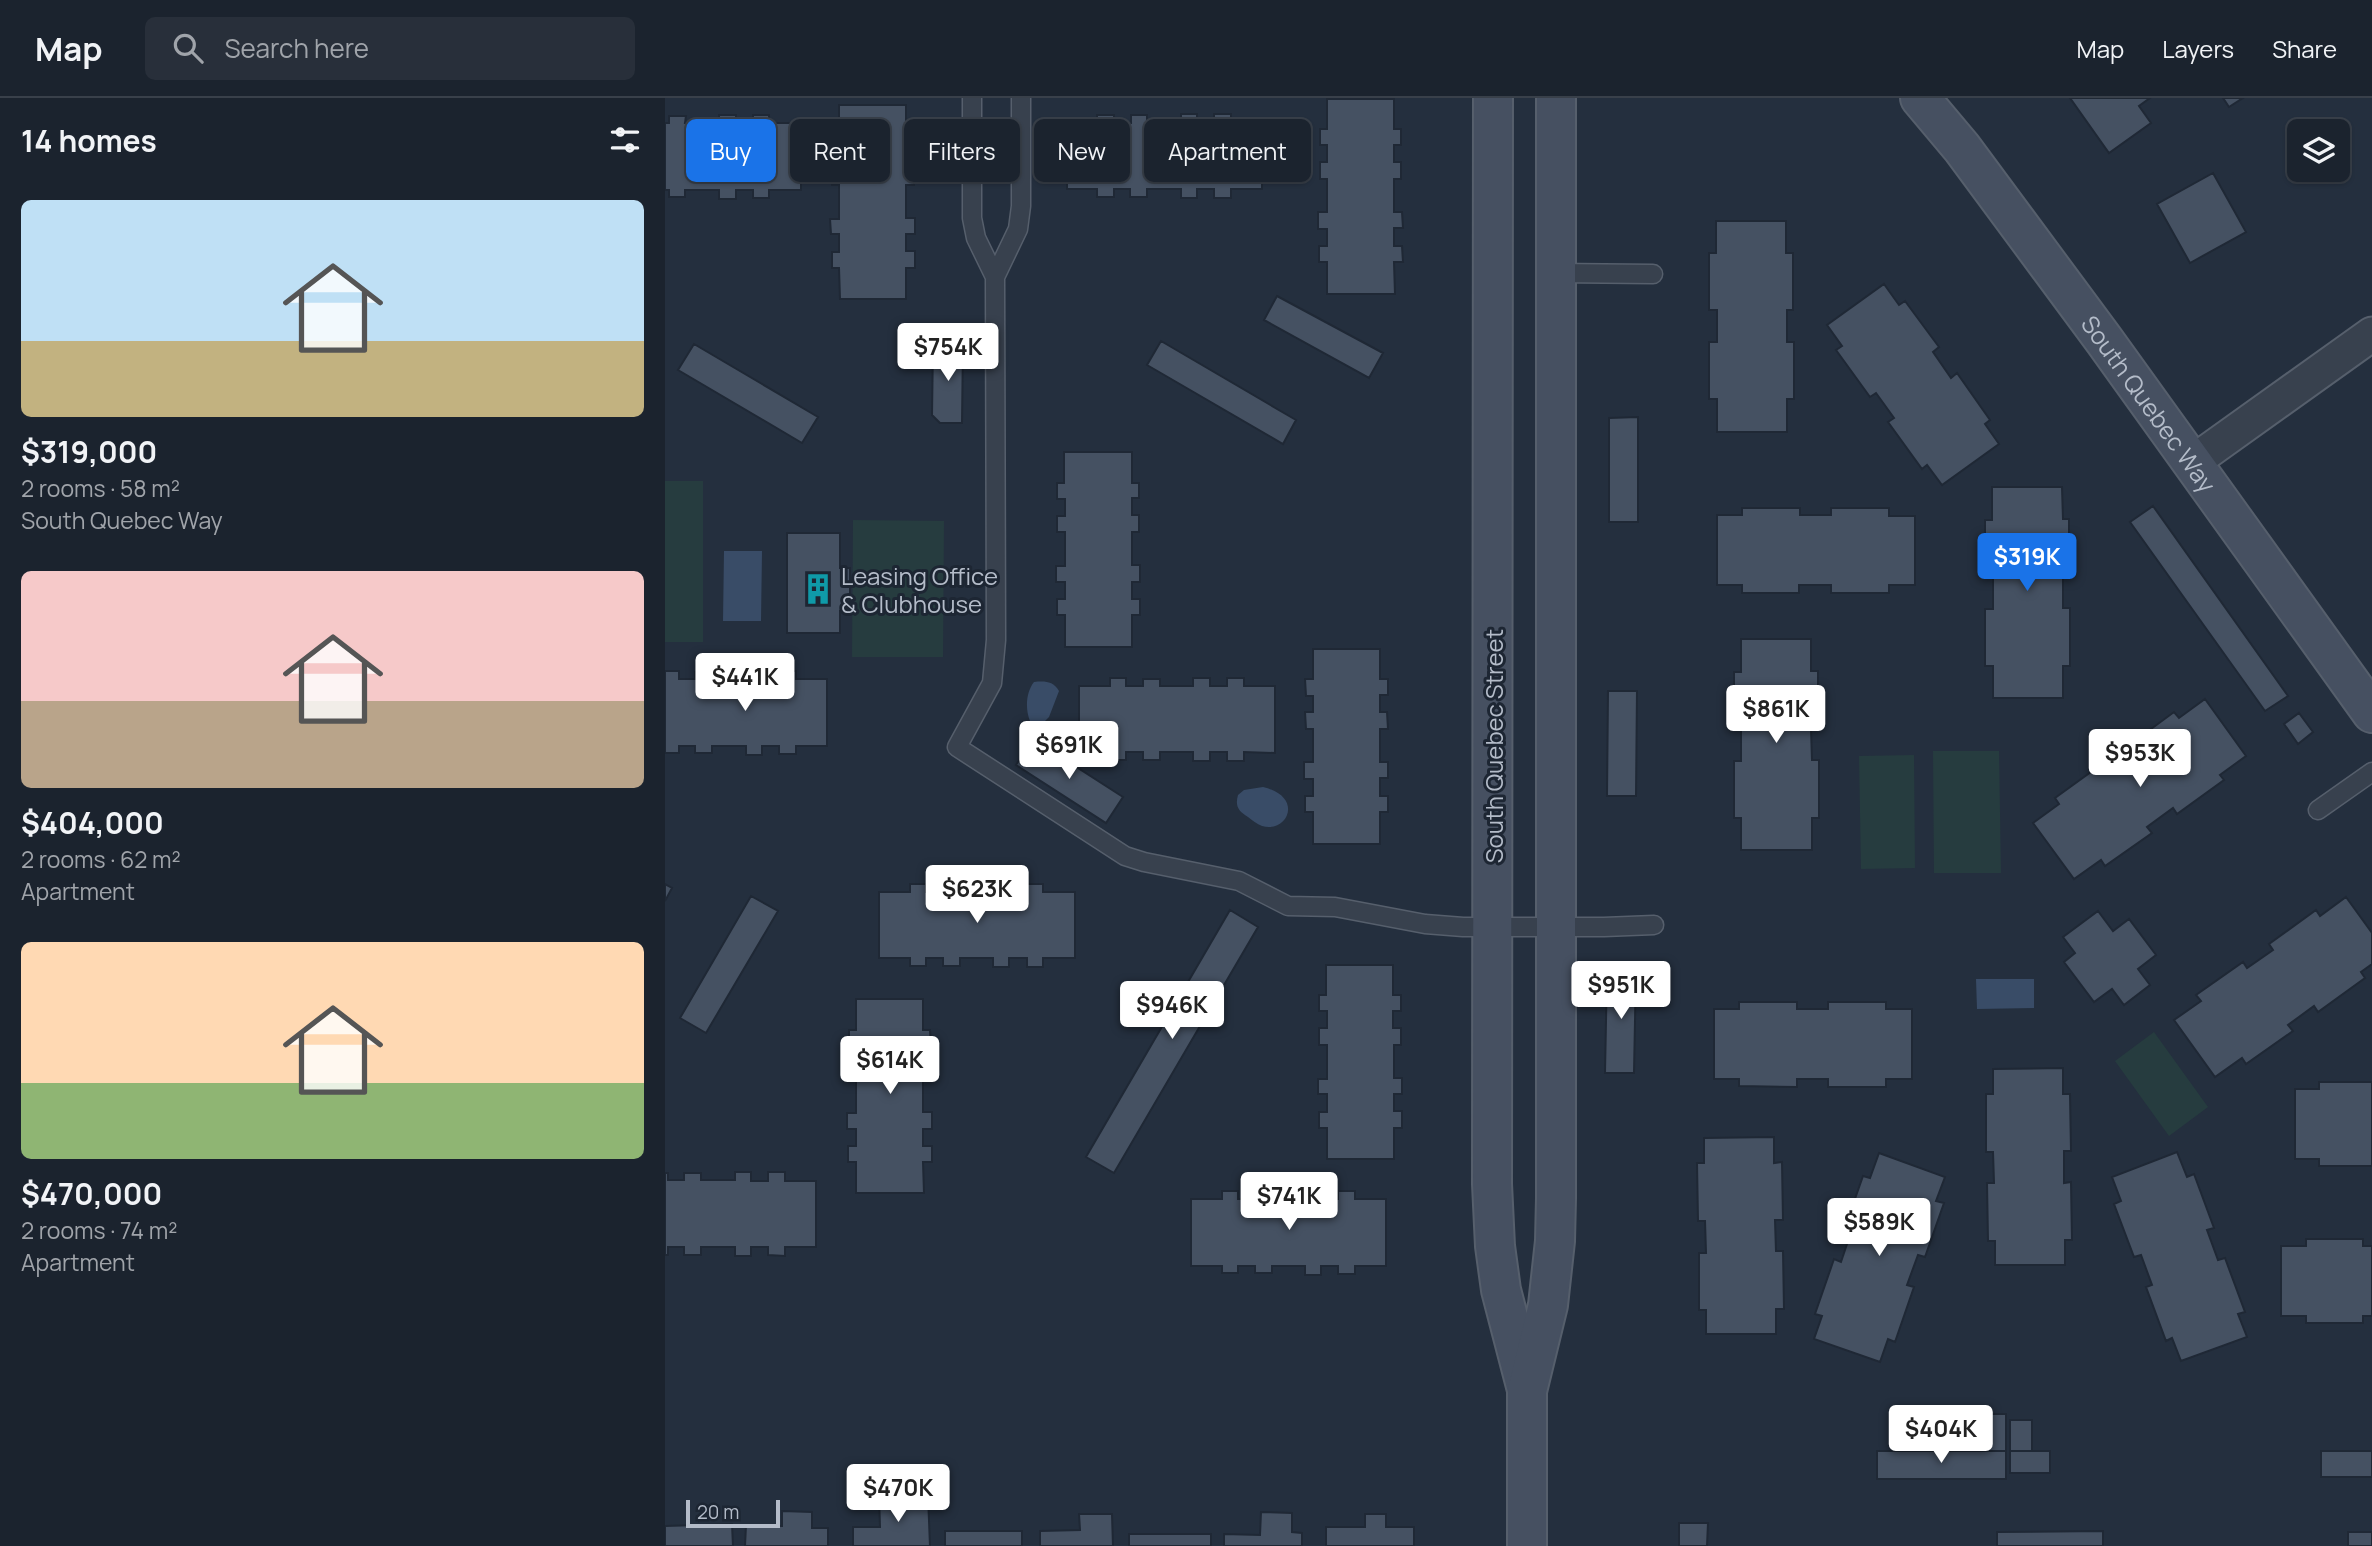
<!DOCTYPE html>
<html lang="en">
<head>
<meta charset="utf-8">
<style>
	body { margin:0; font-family:Manrope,sans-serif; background:#282f3a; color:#f1f3f6; height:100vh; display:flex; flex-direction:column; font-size:26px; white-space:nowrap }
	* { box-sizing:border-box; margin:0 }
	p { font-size:23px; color:#a0a4aa }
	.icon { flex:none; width:38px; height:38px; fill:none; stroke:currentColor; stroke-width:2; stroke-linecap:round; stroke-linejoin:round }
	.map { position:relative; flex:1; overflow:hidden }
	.drawer { display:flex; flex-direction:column; background:#1b232e; width:665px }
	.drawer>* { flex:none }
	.top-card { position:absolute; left:21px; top:21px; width:665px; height:63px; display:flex; gap:14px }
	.buttons { position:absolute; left:1622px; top:21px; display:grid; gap:14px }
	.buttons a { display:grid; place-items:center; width:63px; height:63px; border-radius:10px; background:#1b232e; box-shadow:0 2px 5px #0004,0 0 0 2px #39404a; font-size:35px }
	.scale { position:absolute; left:21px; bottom:18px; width:94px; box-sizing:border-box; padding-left:7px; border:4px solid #b4bcc9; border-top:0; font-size:19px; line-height:24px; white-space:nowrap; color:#b4bcc9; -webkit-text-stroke:5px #1d2633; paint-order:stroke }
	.price { position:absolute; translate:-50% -60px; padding:0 16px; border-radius:7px; background:#fff; color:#222; font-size:23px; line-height:46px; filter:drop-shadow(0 2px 4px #0008) }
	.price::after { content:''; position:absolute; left:50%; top:42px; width:21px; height:16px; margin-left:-10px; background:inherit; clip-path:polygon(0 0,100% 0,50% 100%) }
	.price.current { background:#1a73e8; color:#fff }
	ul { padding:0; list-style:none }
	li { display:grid; align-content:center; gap:14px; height:371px; padding:0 21px }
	li span { display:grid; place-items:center; height:217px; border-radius:10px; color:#555 }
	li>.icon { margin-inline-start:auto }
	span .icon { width:126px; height:126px; fill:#fffc; stroke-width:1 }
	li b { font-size:30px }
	h2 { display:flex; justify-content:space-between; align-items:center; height:84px; padding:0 21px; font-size:30px }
	.pill { padding:0 24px; border-radius:10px; background:#1b232e; box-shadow:0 2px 5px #0004,0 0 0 2px #39404a; font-size:24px; line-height:63px }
	.pill.current { background:#1a73e8; color:#fff }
	header { display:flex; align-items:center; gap:42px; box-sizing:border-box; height:98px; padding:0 35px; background:#1b232e; border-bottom:2px solid #39404a }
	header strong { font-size:33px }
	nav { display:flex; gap:38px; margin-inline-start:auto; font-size:24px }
	.search { width:490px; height:63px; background:#282f3a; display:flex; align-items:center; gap:18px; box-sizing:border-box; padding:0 24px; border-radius:10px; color:#a0a4aa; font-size:26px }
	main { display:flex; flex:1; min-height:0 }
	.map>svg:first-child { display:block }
	.green { fill:#263c3f }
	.water { fill:#394c67 }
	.building { fill:#455162; stroke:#1f2835; stroke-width:2 }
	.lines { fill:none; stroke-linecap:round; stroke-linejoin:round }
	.lane-casing { stroke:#565f6c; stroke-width:21 }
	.street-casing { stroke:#565f6c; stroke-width:37 }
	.secondary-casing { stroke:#565f6c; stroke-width:42 }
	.lane { stroke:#38414e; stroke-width:18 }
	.street { stroke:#38414e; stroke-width:33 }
	.secondary { stroke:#465061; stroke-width:38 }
	.labels { text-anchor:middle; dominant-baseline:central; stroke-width:6; stroke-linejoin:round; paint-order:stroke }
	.street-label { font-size:24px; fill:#b4bcc9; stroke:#1d2633 }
	.poi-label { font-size:24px; fill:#b4bcc9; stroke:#1d2633; text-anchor:start }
</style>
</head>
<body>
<header>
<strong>Map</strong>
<div class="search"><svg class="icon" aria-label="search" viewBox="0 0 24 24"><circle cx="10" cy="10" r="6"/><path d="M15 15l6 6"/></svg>Search here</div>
<nav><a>Map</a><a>Layers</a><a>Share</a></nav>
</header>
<main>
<section class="drawer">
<h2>14 homes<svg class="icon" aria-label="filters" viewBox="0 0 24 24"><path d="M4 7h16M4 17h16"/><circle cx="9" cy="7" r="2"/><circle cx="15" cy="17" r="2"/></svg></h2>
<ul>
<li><span style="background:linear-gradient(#bfe0f5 65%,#c2b280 0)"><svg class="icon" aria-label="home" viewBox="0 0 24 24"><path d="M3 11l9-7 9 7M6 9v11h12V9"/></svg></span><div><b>$319,000</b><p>2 rooms · 58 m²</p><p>South Quebec Way</p></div></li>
<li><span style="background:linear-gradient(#f6c9c9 60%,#b9a48a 0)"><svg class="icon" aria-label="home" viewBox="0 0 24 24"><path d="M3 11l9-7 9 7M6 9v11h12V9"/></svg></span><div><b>$404,000</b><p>2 rooms · 62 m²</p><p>Apartment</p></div></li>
<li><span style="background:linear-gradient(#ffd9b3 65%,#8fb573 0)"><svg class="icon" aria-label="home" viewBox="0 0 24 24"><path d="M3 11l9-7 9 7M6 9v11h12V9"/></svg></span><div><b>$470,000</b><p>2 rooms · 74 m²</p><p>Apartment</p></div></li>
</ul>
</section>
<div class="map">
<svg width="1707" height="1448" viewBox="0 0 1707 1448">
	<rect width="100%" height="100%" fill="#242f3e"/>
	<path class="green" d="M0 383H38V544H0Z
		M188 422 279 423 278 559H187Z
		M1268 653H1334L1336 775H1269Z
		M1249 657 1250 770 1196 771 1194 658Z
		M1489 934 1543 1009 1504 1038 1450 963Z"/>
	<path class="water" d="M59 453H97L96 523H58Z
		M369 584C380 583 388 583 394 593L384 619 376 627 365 623C360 611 361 594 369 584Z
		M598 689C640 699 622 736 597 728 592 726 587 722 583 719 573 713 570 708 573 697L579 692Z
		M1311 881H1369V910L1312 911Z"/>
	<path class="building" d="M1405 0H1485L1474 8 1486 25 1444 55Z
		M1558 0H1578L1564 9Z
		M662 1H729V31H736V47H729V64H736V81H729V114H737L738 130H729V148H737L738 164H729L730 196H662V164H654V148H662V131H653V114H662V81H655V64H662V47H655V31H662Z
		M174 7H241V37H249V53H241V70H249V87H241V120H250V136H241V153H250V170H241V201H175L174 170H167V154H174V136H166L165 121H174V87H167V70H174V53H167V37H174Z
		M516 16H532V25H549V16H566V25H597V91H566V100H549V91H532V100H516V91H482V99H465V91H449V99H432V91H402V24H432V17H449V24L466 25V17H482V25H516Z
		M54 17H71V25H88V17H104V25H136V92H104V100H88V92H71V101H54V92H20V99H4V92H0V25H4V18H21L20 25H54Z
		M1548 75 1581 134 1525 165 1492 106Z
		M1051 123H1121V155H1128V212H1122V244H1129V301H1122V334H1052V301H1044V244H1052V212H1044V155H1051Z
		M1219 186 1234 207 1240 203 1274 249 1268 254 1286 280 1292 275 1325 322 1320 326 1334 346 1277 387 1262 367 1257 371 1223 324 1229 320 1211 295 1205 299 1171 252 1177 248 1162 227Z
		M612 198 718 255 704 280 599 222Z
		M496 243 631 322 618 346 482 267Z
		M29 246 153 319 137 345 13 272Z
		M268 246H298L297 325H275L267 317Z
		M973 319V424H944V320Z
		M399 354H467V385H474V400H467V417H474V434H467V467H475V484H467V501H475V517H467V549H400V517H392V501H400V484H391V468H400V434H392V418H400V401H392V385H399Z
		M1327 389H1397L1398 421H1404V478H1398V510H1405V568H1398V600H1328V568H1320V511H1328V479H1320V422H1327Z
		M1488 408 1623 598 1600 613 1465 424Z
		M1077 410H1135V417H1166V410H1224V418H1250V487H1224V495H1166V487H1134V495H1077V487H1052V417H1077Z
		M122 435H175V470H185V513H175V535H122Z
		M1076 541H1146V573H1153V631H1146L1147 662H1154V720H1147V752H1076V720H1069V663H1076V631H1069V574H1076Z
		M648 551H715V581H723V597H715V614H722L723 631H715V664H723V680H715V698H723V714H715V746H648V714H640V698H648V681H639V664H648V631H641L640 614H648V598H641L640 581H648Z
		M0 573H14V581H30V574H47V581H81V573H97V581H114V573H131V581H162V648H131V656H114V648H97V657H81V648H47V655H30V648H14V655H0Z
		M445 580H461V588H478V581H495V588H528V580H545V588H562V580H579V588H610V655L579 654V663H562V654H545V663H528V654H495V662H478V654H461V662H445V654H414V588H445Z
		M943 593H972L971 698H942Z
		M1540 601 1581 658 1555 677 1559 682 1512 716 1508 710 1482 729 1487 735 1440 768 1436 762 1409 781 1368 725 1394 706 1390 700 1437 666 1441 672 1467 654 1463 648 1509 614 1514 620Z
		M1634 615 1648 634 1633 646 1619 626Z
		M368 641 458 699 441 725 351 667Z
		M0 786 7 790 0 803Z
		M245 786H261V794H278V787H295V794H328V786H345V794H362V786H378V794H410V860H378V869H362V860H344V869H328V860H295V868H278V860H261V868H245V860H214V794H245Z
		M86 798 113 813 41 935 15 920Z
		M1681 799 1707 835V866L1696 874 1700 880 1653 914 1649 908 1623 927 1628 933 1581 966 1577 960 1550 979 1509 922 1536 903 1531 897 1578 864 1582 870 1608 852 1604 846 1651 812 1655 818Z
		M565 812 593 829 449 1075 421 1059Z
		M1433 813 1448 833 1464 821 1491 857 1473 871 1485 887 1459 907 1447 891 1429 904 1399 864 1410 855 1398 839Z
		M661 867H728V897H736V913H728V930H736V947H729V980H737V996H729V1013H737V1030H729V1061H662V1030H654V1014H662V996H653V981H662V947H654V930H662V913H654V897H661Z
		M942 871H971L969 975H940Z
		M191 901H258V932H265L266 947H258V964H265V981H258V1014H267V1031H258V1048H267V1064H258L259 1095H191V1064H183V1048H191V1031H182V1015H191V981H184V964H191V948H184V932H191Z
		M1074 904H1132V911H1163V904H1221V911H1247V981H1221V989H1163V981H1132V989L1074 988V981H1049V911H1074Z
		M1398 970V996H1405L1406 1053H1399V1085L1406 1084 1407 1142H1400V1167H1330V1143H1323L1322 1085H1329L1328 1054H1321V996H1328V971Z
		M1654 984H1707V1068H1654V1061H1630V991H1654Z
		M1109 1039V1065L1117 1064 1118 1122H1110L1111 1153H1118L1119 1211H1111V1236H1041V1212H1034V1155H1041L1040 1123H1033L1032 1065H1039V1040Z
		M1512 1054 1522 1079 1529 1076 1549 1130 1542 1132 1553 1162 1560 1160 1580 1214 1573 1216 1582 1239 1516 1263 1507 1240 1501 1243 1481 1189 1487 1187 1476 1157 1469 1159 1449 1106 1456 1103 1447 1079Z
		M1214 1055 1280 1079 1271 1103 1279 1105 1260 1159 1253 1157 1242 1187 1249 1189 1230 1244 1223 1241 1215 1264 1149 1241 1157 1218 1150 1216 1169 1161 1176 1164 1186 1134 1179 1132 1198 1078 1205 1080Z
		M70 1074H86V1083H103V1074H120V1083H151V1149H120V1158L103 1157V1149H86V1158H70V1149H36V1157H19V1149H3V1157H0V1075H3V1082H19V1075H36V1082H70Z
		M557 1093H573V1101H590V1093H607V1101H640V1093H656V1101H673V1093H690V1101H721V1168H690V1176H673V1168H656V1177H640V1168H607V1175H590V1168H573V1175H557V1168H526V1101H557Z
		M1641 1141H1698V1148H1707V1218H1698V1225H1641V1218H1616V1148H1641Z
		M1313 1316H1341V1353H1313Z
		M1345 1322H1367V1353H1345Z
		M1212 1353H1341V1381H1212Z
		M1345 1353H1385V1375H1345Z
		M1656 1353H1707V1379H1656Z
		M263 1397 265 1448H188V1429H215L214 1398Z
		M117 1413 147 1414V1430H163V1448H80L81 1427 117 1428Z
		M596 1414 627 1415V1434L637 1435V1448H559V1436L595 1437Z
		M414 1416H447L448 1448H375V1433L415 1432Z
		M700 1416H721V1429H749V1448H661V1429H700Z
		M1014 1425H1043L1042 1448H1014Z
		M67 1426 68 1448H0V1428Z
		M280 1433H357V1448H280Z
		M1438 1433V1448H1332V1434Z
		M1683 1434H1707V1448H1683Z
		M464 1436H546V1448H464Z"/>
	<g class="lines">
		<defs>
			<path id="lane" d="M307 0V120L311 140 330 179 331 542 327 585 292 649 460 758 479 764 574 783 623 808 670 809 760 826 798 829H939L989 827
				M890 175 988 176
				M330 179 353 131 356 108V0
				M1653 712 1707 674"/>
			<path id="street" d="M1528 364 1707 236"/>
			<g id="secondary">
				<path d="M828 0 827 1086 830 1148 836 1192 862 1292"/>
				<path id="s1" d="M1255 0 1297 50 1439 242 1707 615"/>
				<path d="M862 1448V1293L883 1207 890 1143 891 1100V0"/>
			</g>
		</defs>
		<use href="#lane" class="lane-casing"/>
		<use href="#street" class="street-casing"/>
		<use href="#secondary" class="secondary-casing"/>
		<use href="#lane" class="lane"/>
		<use href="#street" class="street"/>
		<use href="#secondary" class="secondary"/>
	</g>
	<defs>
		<symbol id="building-bare" viewBox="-9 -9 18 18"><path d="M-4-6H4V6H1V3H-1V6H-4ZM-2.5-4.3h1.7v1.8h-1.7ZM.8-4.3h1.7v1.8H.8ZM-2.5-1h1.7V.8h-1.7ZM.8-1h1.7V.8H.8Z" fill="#0f9aa8" stroke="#1d2633" stroke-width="2.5" paint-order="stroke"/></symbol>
	</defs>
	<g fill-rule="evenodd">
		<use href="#building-bare" x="131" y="469" width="44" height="44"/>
	</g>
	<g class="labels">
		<g class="street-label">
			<text stroke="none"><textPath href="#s1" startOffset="382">South Quebec Way</textPath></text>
			<text transform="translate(828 648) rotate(-90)">South Quebec Street</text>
		</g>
		<g class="poi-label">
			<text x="176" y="477">Leasing Office<tspan x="176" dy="28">&amp; Clubhouse</tspan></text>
		</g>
	</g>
</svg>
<div class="buttons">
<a><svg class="icon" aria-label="layers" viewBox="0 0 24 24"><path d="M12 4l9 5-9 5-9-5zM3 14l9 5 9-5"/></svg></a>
</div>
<div class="scale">20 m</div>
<b class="price" style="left:283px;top:285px">$754K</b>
<b class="price current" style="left:1362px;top:495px">$319K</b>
<b class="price" style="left:80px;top:615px">$441K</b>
<b class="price" style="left:1111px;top:647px">$861K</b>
<b class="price" style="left:404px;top:683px">$691K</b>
<b class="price" style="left:1475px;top:691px">$953K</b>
<b class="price" style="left:312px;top:827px">$623K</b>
<b class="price" style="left:956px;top:923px">$951K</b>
<b class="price" style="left:507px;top:943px">$946K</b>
<b class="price" style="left:225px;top:998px">$614K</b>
<b class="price" style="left:624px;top:1134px">$741K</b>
<b class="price" style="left:1214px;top:1160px">$589K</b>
<b class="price" style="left:1276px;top:1367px">$404K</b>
<b class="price" style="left:233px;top:1426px">$470K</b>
<div class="top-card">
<a class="pill current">Buy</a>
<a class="pill">Rent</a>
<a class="pill">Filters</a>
<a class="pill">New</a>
<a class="pill">Apartment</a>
</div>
</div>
</main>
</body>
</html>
